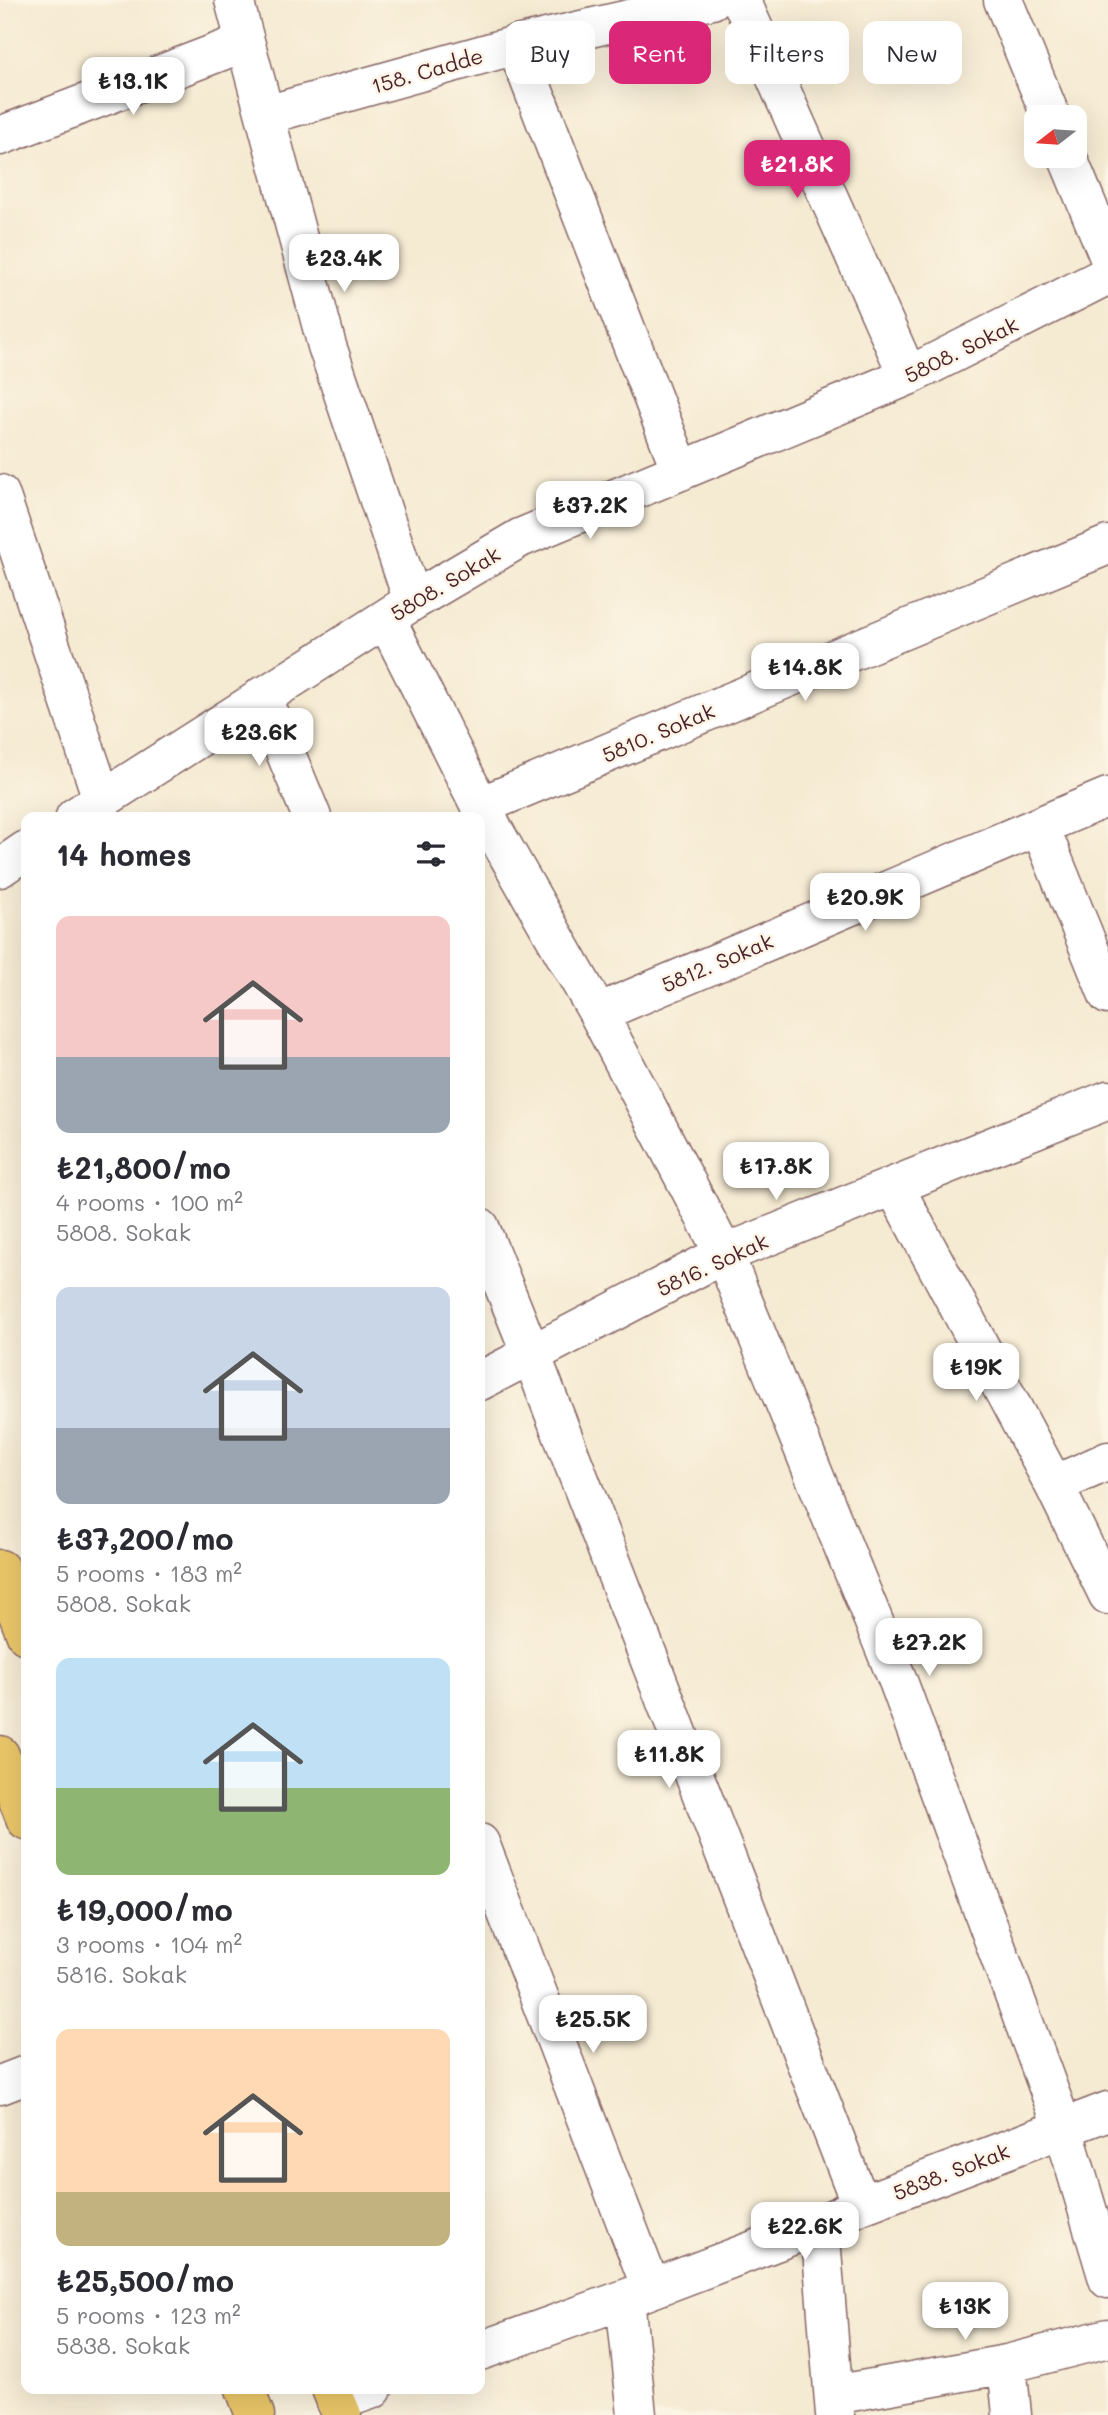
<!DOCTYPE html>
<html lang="en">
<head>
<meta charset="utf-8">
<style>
	body { margin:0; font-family:Mali,sans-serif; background:#f2f2f3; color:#2b2b33; height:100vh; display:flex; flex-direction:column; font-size:26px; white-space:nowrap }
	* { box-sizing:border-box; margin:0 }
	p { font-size:23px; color:#7c7c81 }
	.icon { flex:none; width:38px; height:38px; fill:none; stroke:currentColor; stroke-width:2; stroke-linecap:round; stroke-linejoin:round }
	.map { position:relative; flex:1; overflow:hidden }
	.sheet { position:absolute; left:21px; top:812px; width:464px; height:1582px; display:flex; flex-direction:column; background:#fff; border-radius:14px; box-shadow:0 7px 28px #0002 }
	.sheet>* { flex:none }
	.banner { position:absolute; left:506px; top:21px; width:497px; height:63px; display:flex; gap:14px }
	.needle { width:46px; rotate:253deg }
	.tools { position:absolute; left:1024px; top:105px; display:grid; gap:14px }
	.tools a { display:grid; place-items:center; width:63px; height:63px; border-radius:14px; background:#fff; box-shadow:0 7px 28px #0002; font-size:35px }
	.price { position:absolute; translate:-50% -60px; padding:0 16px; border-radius:14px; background:#fff; color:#222; font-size:23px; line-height:46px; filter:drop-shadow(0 2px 4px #0008) }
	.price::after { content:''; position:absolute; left:50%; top:42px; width:21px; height:16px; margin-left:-10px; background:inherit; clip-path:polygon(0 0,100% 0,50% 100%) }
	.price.on { background:#db2777; color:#fff }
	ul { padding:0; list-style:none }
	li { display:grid; align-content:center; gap:14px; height:371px; padding:0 35px }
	li span { display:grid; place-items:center; height:217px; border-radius:14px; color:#555 }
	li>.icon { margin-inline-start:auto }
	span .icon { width:126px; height:126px; fill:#fffc; stroke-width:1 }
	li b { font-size:30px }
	h2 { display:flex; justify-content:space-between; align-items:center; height:84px; padding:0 35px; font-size:30px }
	.chip { padding:0 24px; border-radius:14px; background:#fff; box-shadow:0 7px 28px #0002; font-size:24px; line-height:63px }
	.chip.on { background:#db2777; color:#fff }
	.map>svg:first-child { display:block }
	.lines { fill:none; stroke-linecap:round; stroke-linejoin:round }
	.minor-casing { stroke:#866665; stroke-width:41 }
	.major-casing { stroke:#866665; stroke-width:41 }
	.minor { stroke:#fff; stroke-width:38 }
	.major { stroke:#eac669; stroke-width:38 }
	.labels { text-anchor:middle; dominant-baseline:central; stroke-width:5; stroke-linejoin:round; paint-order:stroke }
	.street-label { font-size:21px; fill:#4a1f2b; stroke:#fcf5e5 }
</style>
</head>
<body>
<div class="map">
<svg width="1108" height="2415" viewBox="0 0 1108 2415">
	<rect width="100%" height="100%" fill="#fcf5e5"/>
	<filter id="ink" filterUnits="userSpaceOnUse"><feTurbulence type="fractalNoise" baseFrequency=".0143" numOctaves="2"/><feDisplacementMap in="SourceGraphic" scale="14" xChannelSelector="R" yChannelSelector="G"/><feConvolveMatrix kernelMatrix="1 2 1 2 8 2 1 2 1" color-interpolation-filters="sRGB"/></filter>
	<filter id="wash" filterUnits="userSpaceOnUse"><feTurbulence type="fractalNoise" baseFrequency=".00686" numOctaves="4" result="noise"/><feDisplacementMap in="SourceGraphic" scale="28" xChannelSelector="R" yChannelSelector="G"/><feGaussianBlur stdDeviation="1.57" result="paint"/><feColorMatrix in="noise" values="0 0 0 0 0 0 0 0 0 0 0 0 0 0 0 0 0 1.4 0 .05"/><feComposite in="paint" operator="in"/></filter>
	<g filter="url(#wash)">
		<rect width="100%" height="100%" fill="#f5ead2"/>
	</g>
	<g filter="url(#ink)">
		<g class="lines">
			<defs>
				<path id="minor" d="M234 0 327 346 413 601
					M741 0 908 376
					M1003 0 1051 117
					M516 45 681 471
					M266 115 516 45 712 0
					M0 136 245 42
					M1067 156 1108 255
					M0 494 102 799
					M386 619 480 806 598 1013 724 1254 898 1681 1063 2128 1108 2279
					M262 696 312 817
					M480 806 1108 545
					M75 817 413 601 520 538 908 376 1108 275
					M1040 827 1108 995
					M0 868 26 850
					M598 1013 1108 797
					M894 1186 1054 1485 1108 1595
					M480 1227 531 1354 861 2205
					M480 1381 724 1254 1108 1100
					M1054 1485 1108 1461
					M480 1843 651 2288
					M0 2085 26 2075
					M820 2225 835 2415
					M625 2299 637 2415
					M480 2351 625 2299 820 2225 861 2205 1108 2111
					M1007 2364 1012 2415
					M834 2395 1007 2364 1108 2338
					M336 2402 373 2389"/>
				<path id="major" d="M0 1569 26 1635
					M0 1755 26 1820
					M245 2389 255 2415
					M331 2389 342 2415"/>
			</defs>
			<use href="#minor" class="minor-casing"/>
			<use href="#major" class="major-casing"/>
			<use href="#minor" class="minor"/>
			<use href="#major" class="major"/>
		</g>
	</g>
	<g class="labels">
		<g class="street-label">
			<text transform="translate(427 70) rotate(-16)">158. Cadde</text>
			<text transform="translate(961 349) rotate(-26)">5808. Sokak</text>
			<text transform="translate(445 583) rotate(-31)">5808. Sokak</text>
			<text transform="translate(658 732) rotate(-23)">5810. Sokak</text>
			<text transform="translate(717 962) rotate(-23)">5812. Sokak</text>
			<text transform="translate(712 1264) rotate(-25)">5816. Sokak</text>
			<text transform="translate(951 2171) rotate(-21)">5838. Sokak</text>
		</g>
	</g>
</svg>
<div class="tools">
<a><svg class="needle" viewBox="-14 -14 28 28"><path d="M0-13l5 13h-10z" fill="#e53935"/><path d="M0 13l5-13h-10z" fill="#7c7c81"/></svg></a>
</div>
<b class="price" style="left:133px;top:117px">₺13.1K</b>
<b class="price on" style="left:797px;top:200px">₺21.8K</b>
<b class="price" style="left:344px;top:294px">₺23.4K</b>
<b class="price" style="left:590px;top:541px">₺37.2K</b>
<b class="price" style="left:805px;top:703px">₺14.8K</b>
<b class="price" style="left:259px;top:768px">₺23.6K</b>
<b class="price" style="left:865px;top:933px">₺20.9K</b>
<b class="price" style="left:776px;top:1202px">₺17.8K</b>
<b class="price" style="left:976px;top:1403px">₺19K</b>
<b class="price" style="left:929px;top:1678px">₺27.2K</b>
<b class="price" style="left:669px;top:1790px">₺11.8K</b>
<b class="price" style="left:593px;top:2055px">₺25.5K</b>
<b class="price" style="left:805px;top:2262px">₺22.6K</b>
<b class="price" style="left:965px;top:2342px">₺13K</b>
<div class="banner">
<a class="chip">Buy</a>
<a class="chip on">Rent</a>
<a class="chip">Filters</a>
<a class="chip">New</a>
</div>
<section class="sheet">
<h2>14 homes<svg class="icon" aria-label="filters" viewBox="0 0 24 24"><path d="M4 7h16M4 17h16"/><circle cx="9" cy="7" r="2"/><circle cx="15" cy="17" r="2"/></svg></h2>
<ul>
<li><span style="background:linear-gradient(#f6c9c9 65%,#9aa5b1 0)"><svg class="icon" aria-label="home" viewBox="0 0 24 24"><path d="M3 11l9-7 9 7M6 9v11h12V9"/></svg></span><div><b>₺21,800/mo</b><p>4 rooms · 100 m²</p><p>5808. Sokak</p></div></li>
<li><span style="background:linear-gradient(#c9d6e8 65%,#9aa5b1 0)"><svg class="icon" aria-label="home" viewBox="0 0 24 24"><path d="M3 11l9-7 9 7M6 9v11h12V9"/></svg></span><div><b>₺37,200/mo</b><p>5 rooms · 183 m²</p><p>5808. Sokak</p></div></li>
<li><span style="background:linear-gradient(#bfe0f5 60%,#8fb573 0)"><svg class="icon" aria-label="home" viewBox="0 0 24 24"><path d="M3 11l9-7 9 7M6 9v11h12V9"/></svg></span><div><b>₺19,000/mo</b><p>3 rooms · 104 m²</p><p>5816. Sokak</p></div></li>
<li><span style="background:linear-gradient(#ffd9b3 75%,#c2b280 0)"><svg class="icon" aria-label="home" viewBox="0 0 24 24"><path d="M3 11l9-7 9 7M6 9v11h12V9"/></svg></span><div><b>₺25,500/mo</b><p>5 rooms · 123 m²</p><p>5838. Sokak</p></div></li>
</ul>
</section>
</div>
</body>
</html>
